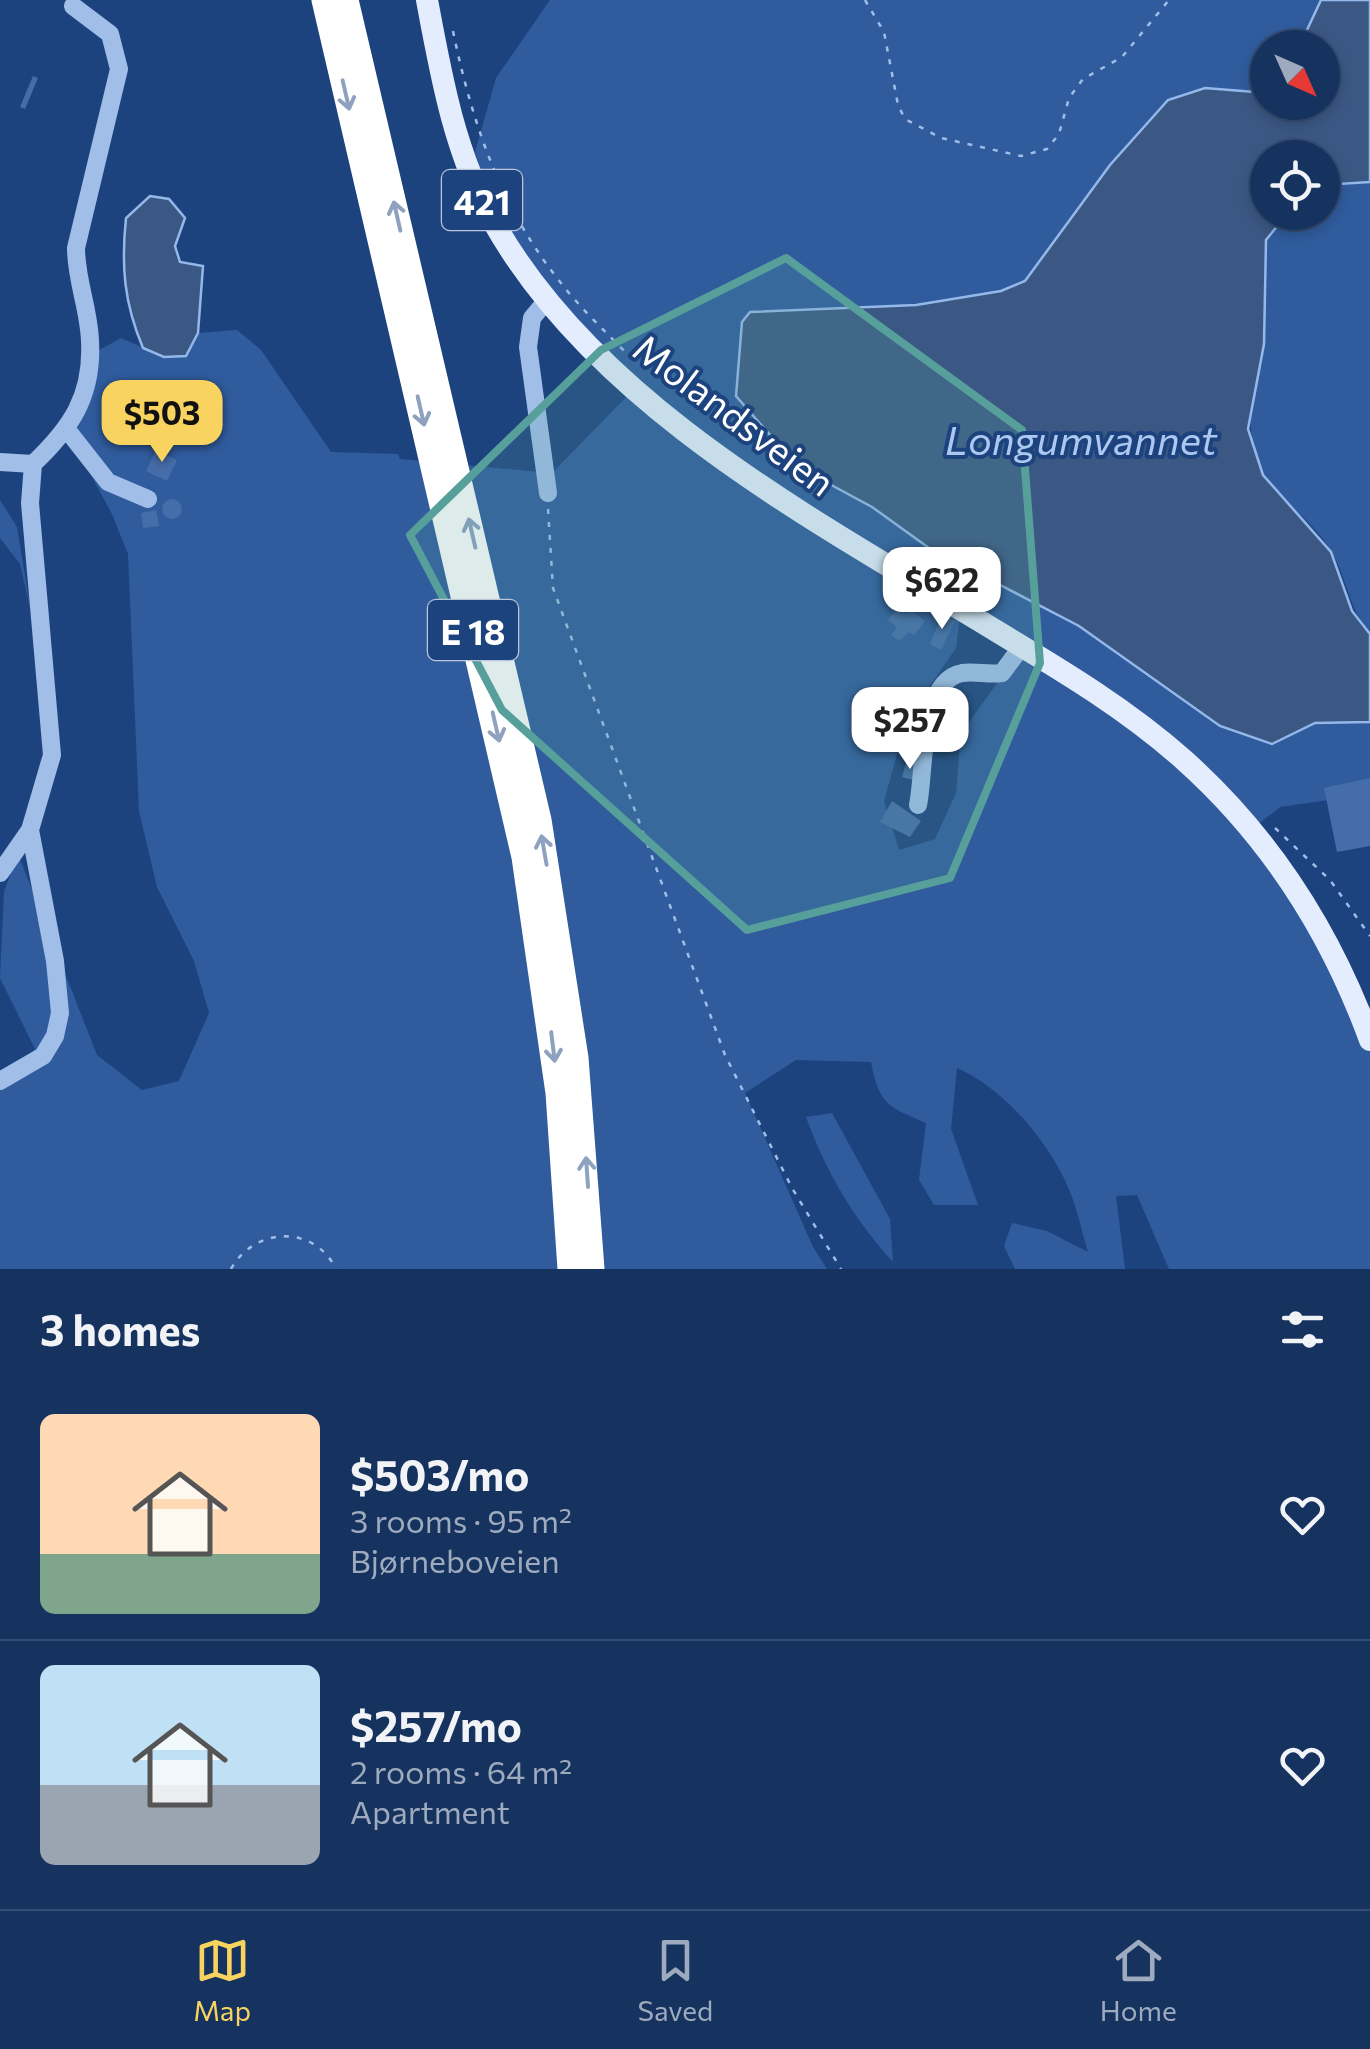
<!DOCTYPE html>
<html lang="en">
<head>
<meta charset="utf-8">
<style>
	body { margin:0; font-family:Commissioner,sans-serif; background:#1f3a65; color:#f1f3f6; height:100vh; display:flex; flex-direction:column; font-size:38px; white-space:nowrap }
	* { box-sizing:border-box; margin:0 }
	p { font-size:32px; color:#9eaabd }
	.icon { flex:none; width:55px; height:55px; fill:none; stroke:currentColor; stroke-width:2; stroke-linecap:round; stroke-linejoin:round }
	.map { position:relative; height:1269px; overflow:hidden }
	.panel { display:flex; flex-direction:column; background:#16325f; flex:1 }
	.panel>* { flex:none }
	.needle { width:65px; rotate:135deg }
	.fabs { position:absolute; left:1250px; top:30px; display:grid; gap:20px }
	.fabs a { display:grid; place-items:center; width:90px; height:90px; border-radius:50%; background:#16325f; box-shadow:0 5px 15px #0003,0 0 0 2px #354d74; font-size:50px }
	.price { position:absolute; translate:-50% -85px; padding:0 22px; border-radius:20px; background:#fff; color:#222; font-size:32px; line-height:65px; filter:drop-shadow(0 2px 5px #0008) }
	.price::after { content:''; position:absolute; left:50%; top:60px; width:30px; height:22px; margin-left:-15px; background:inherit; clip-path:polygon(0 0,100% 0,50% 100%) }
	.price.on { background:#f8d35f; color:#111 }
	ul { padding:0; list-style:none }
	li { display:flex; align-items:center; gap:30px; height:250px; padding:0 40px }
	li+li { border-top:2px solid #354d74 }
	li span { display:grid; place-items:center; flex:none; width:280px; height:200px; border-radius:15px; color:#555 }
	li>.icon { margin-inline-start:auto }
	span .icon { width:120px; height:120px; fill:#fffc; stroke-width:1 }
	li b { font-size:42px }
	h2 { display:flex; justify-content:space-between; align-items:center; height:120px; padding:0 40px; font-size:42px }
	.dock { display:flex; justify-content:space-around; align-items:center; height:140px; border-top:2px solid #354d74; background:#16325f; font-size:28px; color:#9eaabd }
	.dock a { display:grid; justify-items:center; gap:5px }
	.dock .on { color:#f8d35f }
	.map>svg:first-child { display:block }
	.green { fill:#305c9e; fill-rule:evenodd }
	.water { fill:#3b5884; stroke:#94b8ea; stroke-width:2.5 }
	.building { fill:#456da9 }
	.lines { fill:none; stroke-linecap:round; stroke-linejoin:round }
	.path { stroke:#a1bee9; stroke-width:2.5; stroke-dasharray:5 8; stroke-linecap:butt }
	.minor { stroke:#a1bee9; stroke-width:18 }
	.major { stroke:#e4edfe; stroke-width:22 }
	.highway { stroke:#fff; stroke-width:25 }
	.oneway { stroke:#8ea1bf }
	.marked { fill:#579f9a; fill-opacity:0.2; stroke:#579f9a; stroke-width:8; stroke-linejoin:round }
	.labels { text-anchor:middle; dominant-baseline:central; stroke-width:8; stroke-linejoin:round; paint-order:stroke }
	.shield { fill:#1d437f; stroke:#bbc7d9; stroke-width:2.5 }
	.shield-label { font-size:35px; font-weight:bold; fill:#fff }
	.street-label { font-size:38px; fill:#fff; stroke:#1d437f }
	.water-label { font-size:40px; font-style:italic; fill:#acc8f0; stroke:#1d437f }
</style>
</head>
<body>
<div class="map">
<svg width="1370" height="1269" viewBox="0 0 1370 1269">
	<rect width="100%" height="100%" fill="#1d437f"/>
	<path class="green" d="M550 0H1321L1299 47 1268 48V93H1240L1110 165 1025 281 1001 291 916 305 750 312 736 396 798 467 872 507 929 548 1079 626 1220 726 1272 744 1315 723 1370 722V794L1280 807 1256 826 1355 1004 1370 1006V1269H1169L1137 1195 1116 1196 1125 1269H1015L1004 1246 1012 1223 1047 1231 1088 1252C1082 1233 1078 1211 1070 1192 1051 1144 1005 1089 957 1068L951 1129 978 1205H934L919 1180 926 1123C889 1107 879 1105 871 1062L796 1060 745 1093 813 1247 827 1269H0V1087L35 1049 0 978 4 892 18 854 97 1055 142 1090 179 1081 209 1013 194 961 157 887 139 811 128 554 112 514 72 440 87 357 121 338 164 357 186 356 198 333 237 330 261 350 331 452 398 454 400 459 552 473 634 389 555 297 491 212 475 152 496 78ZM960 616 1017 630 1011 664 961 733 956 793 935 839 899 850 884 801 907 719 956 648Z
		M1350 180 1370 182V634C1347 605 1348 580 1331 551 1314 522 1283 503 1264 476 1231 425 1269 305 1266 240L1288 213 1322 212 1323 185Z
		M0 500 17 527 31 612 20 564 0 538Z
		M832 1113 890 1219 893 1262C854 1219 826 1172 806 1117Z"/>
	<path class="water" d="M1321 0H1370V182L1323 185 1322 158H1268V212L1288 213 1266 240 1264 344 1248 429 1263 475 1331 552 1352 611 1370 634V722L1315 723 1272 744 1220 726 1079 626 929 548 872 507 798 467 736 396 742 322 750 312 916 305 1001 291 1025 281 1110 165 1168 100 1205 88 1267 93 1268 102H1322V48L1299 47Z
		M150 196 169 199 185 218 175 246 180 262 203 266 198 333 186 356 164 357 143 348C124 303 121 266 126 218Z"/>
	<path class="building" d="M33 76 38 78 25 109 20 107Z
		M156 450 177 460 167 481 146 471Z
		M162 509a10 10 0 1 1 20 0a10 10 0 1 1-20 0Z
		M156 510 159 526 143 528 141 513Z
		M898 608 906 614 910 609 925 621 914 635 909 632 899 641 891 635 897 627 888 620Z
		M942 615 955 621 941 650 930 644Z
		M895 720 912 724 905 753 889 749Z
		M906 763 914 766 917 781 902 777Z
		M1370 778V846L1337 852 1324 788Z
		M892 801 921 821 910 837 880 822Z"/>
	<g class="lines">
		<path class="path" d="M865 0 884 32 898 105 905 119 941 138 1021 156 1047 149 1059 134 1069 98 1083 79 1122 57 1169 0
			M453 31C472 123 501 209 561 283 581 309 606 332 629 356
			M548 509 553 588 725 1055 792 1188 841 1269
			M1275 828 1330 880 1370 936
			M231 1269C254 1227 314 1224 336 1269"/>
		<path class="minor" d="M547 300 532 318 528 347 548 493
			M68 431 108 482 148 499
			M0 462 33 464
			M918 805C925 774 919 681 962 673 975 671 989 675 1002 673L1022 646
			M0 873 30 830
			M0 1081 43 1056 55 1036 60 1013 55 961 30 830 52 755 30 503 33 464C71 428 93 396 90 341 89 309 76 280 76 248L119 69 110 34 73 6"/>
		<path class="major" d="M427 0C441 76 455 155 494 223 599 409 822 524 998 632 1063 671 1128 710 1184 760 1270 837 1331 933 1370 1040"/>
		<path class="highway" d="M324 0 524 857 558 1093 570 1269
			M346 0 539 820 576 1058 592 1269"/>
	</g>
	<defs><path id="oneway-shaft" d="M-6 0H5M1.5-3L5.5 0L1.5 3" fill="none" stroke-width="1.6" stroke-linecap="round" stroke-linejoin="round" transform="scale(2.5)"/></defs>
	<g class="oneway">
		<use href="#oneway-shaft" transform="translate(346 95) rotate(77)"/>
		<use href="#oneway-shaft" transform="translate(397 216) rotate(-103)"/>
		<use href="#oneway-shaft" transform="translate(421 411) rotate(77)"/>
		<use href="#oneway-shaft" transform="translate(472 533) rotate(-103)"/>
		<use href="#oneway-shaft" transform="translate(496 727) rotate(77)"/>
		<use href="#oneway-shaft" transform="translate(544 850) rotate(-100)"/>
		<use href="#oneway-shaft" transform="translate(553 1047) rotate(83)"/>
		<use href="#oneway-shaft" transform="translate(587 1172) rotate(-94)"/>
	</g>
	<path class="marked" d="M786 258 1022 430 1040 663 950 878 747 930 502 710 410 535 601 350Z"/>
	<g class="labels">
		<g class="shield">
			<rect x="442" y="170" width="80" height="60" rx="8"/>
			<rect x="428" y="600" width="90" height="60" rx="8"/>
		</g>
		<g class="shield-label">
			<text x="482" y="200">421</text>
			<text x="473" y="630">E 18</text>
		</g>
		<g class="street-label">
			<text transform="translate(735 414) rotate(37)">Molandsveien</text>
		</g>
		<g class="water-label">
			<text x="1081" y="438">Longumvannet</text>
		</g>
	</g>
</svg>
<div class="fabs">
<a><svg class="needle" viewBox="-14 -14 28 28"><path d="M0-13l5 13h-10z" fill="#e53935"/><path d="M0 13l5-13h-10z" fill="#9eaabd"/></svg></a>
<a><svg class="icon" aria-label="locate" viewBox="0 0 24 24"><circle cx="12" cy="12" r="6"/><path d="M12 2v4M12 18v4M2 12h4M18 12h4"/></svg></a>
</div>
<b class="price on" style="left:162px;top:465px">$503</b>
<b class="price" style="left:942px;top:632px">$622</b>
<b class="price" style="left:910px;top:772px">$257</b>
</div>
<section class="panel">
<h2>3 homes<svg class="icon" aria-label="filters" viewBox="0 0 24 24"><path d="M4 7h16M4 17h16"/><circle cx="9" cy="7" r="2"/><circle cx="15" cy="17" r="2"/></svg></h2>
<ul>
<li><span style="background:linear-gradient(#ffd9b3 70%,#7fa58c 0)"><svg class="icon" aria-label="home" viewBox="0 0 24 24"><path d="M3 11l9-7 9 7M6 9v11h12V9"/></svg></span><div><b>$503/mo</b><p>3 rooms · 95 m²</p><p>Bjørneboveien</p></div><svg class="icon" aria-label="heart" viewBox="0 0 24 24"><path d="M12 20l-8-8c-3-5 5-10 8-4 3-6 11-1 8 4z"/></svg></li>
<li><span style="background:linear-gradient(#bfe0f5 60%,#9aa5b1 0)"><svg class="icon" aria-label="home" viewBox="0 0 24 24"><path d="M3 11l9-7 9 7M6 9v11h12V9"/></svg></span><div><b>$257/mo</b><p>2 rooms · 64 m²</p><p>Apartment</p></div><svg class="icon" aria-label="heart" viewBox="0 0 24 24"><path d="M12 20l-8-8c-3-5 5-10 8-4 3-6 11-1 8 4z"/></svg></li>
</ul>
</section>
<nav class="dock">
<a class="on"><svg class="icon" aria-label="map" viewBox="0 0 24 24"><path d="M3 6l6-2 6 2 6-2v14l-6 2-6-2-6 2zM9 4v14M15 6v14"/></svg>Map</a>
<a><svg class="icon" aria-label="saved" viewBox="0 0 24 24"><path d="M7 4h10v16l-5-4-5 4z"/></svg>Saved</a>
<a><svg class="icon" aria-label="home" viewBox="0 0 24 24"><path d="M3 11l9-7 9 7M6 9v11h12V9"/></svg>Home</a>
</nav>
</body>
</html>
